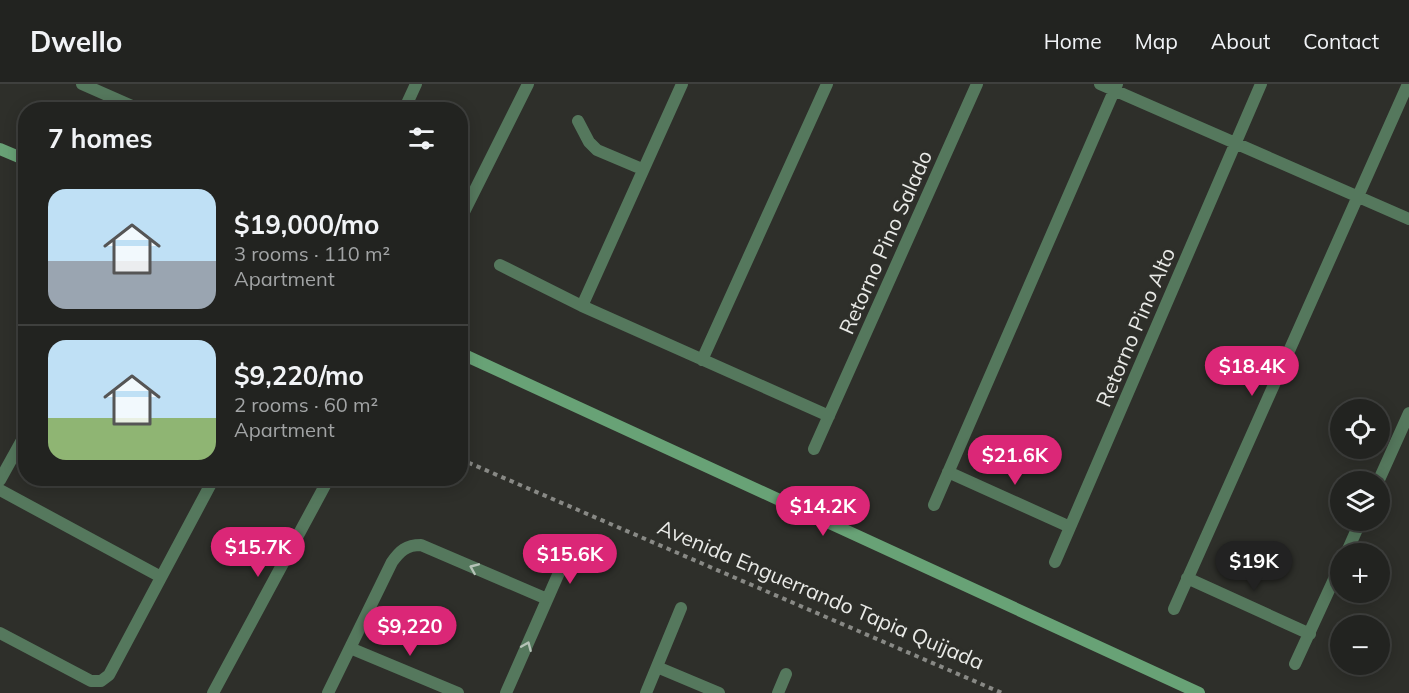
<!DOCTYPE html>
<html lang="en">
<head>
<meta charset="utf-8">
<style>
	body { margin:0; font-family:Mulish,sans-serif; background:#2a2b29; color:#f1f3f6; height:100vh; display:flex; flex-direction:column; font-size:22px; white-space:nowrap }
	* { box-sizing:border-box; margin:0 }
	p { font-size:20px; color:#a2a4a5 }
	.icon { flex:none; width:33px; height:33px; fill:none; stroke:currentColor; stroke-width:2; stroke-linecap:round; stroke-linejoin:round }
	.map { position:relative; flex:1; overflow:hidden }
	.panel { position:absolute; left:18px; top:18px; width:450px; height:384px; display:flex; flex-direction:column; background:#222320; border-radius:24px; box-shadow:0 3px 15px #0003,0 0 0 2px #3f403e }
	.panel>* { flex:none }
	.controls { position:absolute; left:1330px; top:315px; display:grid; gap:12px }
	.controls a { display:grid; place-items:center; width:60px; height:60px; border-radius:50%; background:#222320; box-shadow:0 3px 15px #0003,0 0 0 2px #3f403e; font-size:30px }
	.price { position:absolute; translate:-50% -51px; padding:0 14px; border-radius:21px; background:#db2777; color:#fff; font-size:20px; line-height:39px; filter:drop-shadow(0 2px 3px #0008) }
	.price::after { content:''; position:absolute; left:50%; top:36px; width:18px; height:14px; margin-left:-9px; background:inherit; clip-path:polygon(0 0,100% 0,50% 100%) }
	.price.active { background:#222; color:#fff }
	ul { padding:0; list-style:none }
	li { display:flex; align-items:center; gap:18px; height:150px; padding:0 30px }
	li+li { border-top:2px solid #3f403e }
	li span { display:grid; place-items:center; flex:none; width:168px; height:120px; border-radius:18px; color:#555 }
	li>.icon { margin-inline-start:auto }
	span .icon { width:72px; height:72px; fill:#fffc; stroke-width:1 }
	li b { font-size:26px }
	h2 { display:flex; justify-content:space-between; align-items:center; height:72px; padding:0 30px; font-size:26px }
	header { display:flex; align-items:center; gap:36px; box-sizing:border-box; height:84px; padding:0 30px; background:#222320; border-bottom:2px solid #3f403e }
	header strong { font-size:28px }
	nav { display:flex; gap:33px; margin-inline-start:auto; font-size:21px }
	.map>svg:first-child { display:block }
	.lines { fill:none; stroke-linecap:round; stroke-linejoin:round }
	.path { stroke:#888985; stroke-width:4; stroke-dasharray:4.5 4.5; stroke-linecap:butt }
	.street { stroke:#55785d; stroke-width:12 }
	.secondary { stroke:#68a276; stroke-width:12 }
	.oneway { stroke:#b5c2b7 }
	.labels { text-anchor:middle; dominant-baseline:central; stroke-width:6; stroke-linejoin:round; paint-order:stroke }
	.street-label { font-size:21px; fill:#e9eae7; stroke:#2e2f2a }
</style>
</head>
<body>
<header>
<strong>Dwello</strong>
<nav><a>Home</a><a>Map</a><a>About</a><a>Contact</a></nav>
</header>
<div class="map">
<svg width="1409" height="609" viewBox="0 0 1409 609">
	<rect width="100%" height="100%" fill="#2e2f2a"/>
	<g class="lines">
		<path class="path" d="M460 375 1002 609"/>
		<path class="street" d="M82 0 141 26
			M1100 0 1409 135
			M404 26 416 0
			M578 37 589 58 597 66 642 85
			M460 136 528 0
			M500 181 582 222 829 332
			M582 222 682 0
			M702 276 827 0
			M814 365 977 0
			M948 388 1070 443
			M0 396 26 349
			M1378 398 1409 329
			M0 406 161 493
			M934 421 1117 0
			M1346 470 1361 436
			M1055 478 1261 0
			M1187 494 1310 550
			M1174 525 1408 0
			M0 549 91 597H101L109 591 214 394
			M350 564 458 609
			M1295 580 1341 480
			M657 583 719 609
			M213 609 329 394
			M328 609 392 478C400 467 406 461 421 461L547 515
			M506 609 565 475
			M646 609 681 524
			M778 609 786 590"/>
		<path class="secondary" d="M0 65 26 76
			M460 269 1199 609"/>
	</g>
	<defs><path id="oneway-chevron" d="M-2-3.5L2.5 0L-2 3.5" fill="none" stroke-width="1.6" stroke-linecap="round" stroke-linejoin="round" transform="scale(1.5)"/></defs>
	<g class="oneway">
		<use href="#oneway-chevron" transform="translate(474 484) rotate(-157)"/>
		<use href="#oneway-chevron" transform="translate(527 562) rotate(-67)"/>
	</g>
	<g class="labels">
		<g class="street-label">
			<text transform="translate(885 158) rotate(-66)">Retorno Pino Salado</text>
			<text transform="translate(1135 243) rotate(-67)">Retorno Pino Alto</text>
			<text transform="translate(821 510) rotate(23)">Avenida Enguerrando Tapia Quijada</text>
		</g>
	</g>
</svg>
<div class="controls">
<a><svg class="icon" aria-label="locate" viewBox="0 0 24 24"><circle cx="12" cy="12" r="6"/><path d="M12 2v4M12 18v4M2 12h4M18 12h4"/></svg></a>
<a><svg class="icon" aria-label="layers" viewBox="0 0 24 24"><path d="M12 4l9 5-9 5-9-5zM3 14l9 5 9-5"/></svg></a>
<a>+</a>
<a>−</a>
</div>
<b class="price" style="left:1252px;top:313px">$18.4K</b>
<b class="price" style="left:1015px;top:402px">$21.6K</b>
<b class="price" style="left:823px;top:453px">$14.2K</b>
<b class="price" style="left:258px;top:494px">$15.7K</b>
<b class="price" style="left:570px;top:501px">$15.6K</b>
<b class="price active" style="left:1254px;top:508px">$19K</b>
<b class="price" style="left:410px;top:573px">$9,220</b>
<section class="panel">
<h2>7 homes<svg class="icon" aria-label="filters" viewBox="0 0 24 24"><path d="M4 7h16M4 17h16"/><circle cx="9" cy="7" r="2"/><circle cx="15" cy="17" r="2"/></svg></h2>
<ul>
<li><span style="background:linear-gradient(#bfe0f5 60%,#9aa5b1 0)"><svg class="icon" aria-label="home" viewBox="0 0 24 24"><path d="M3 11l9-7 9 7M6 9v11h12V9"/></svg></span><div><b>$19,000/mo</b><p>3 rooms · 110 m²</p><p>Apartment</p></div></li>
<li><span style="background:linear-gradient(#bfe0f5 65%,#8fb573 0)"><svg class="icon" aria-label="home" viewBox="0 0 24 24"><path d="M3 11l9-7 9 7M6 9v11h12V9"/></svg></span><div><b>$9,220/mo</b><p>2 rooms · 60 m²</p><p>Apartment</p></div></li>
</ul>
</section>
</div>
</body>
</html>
